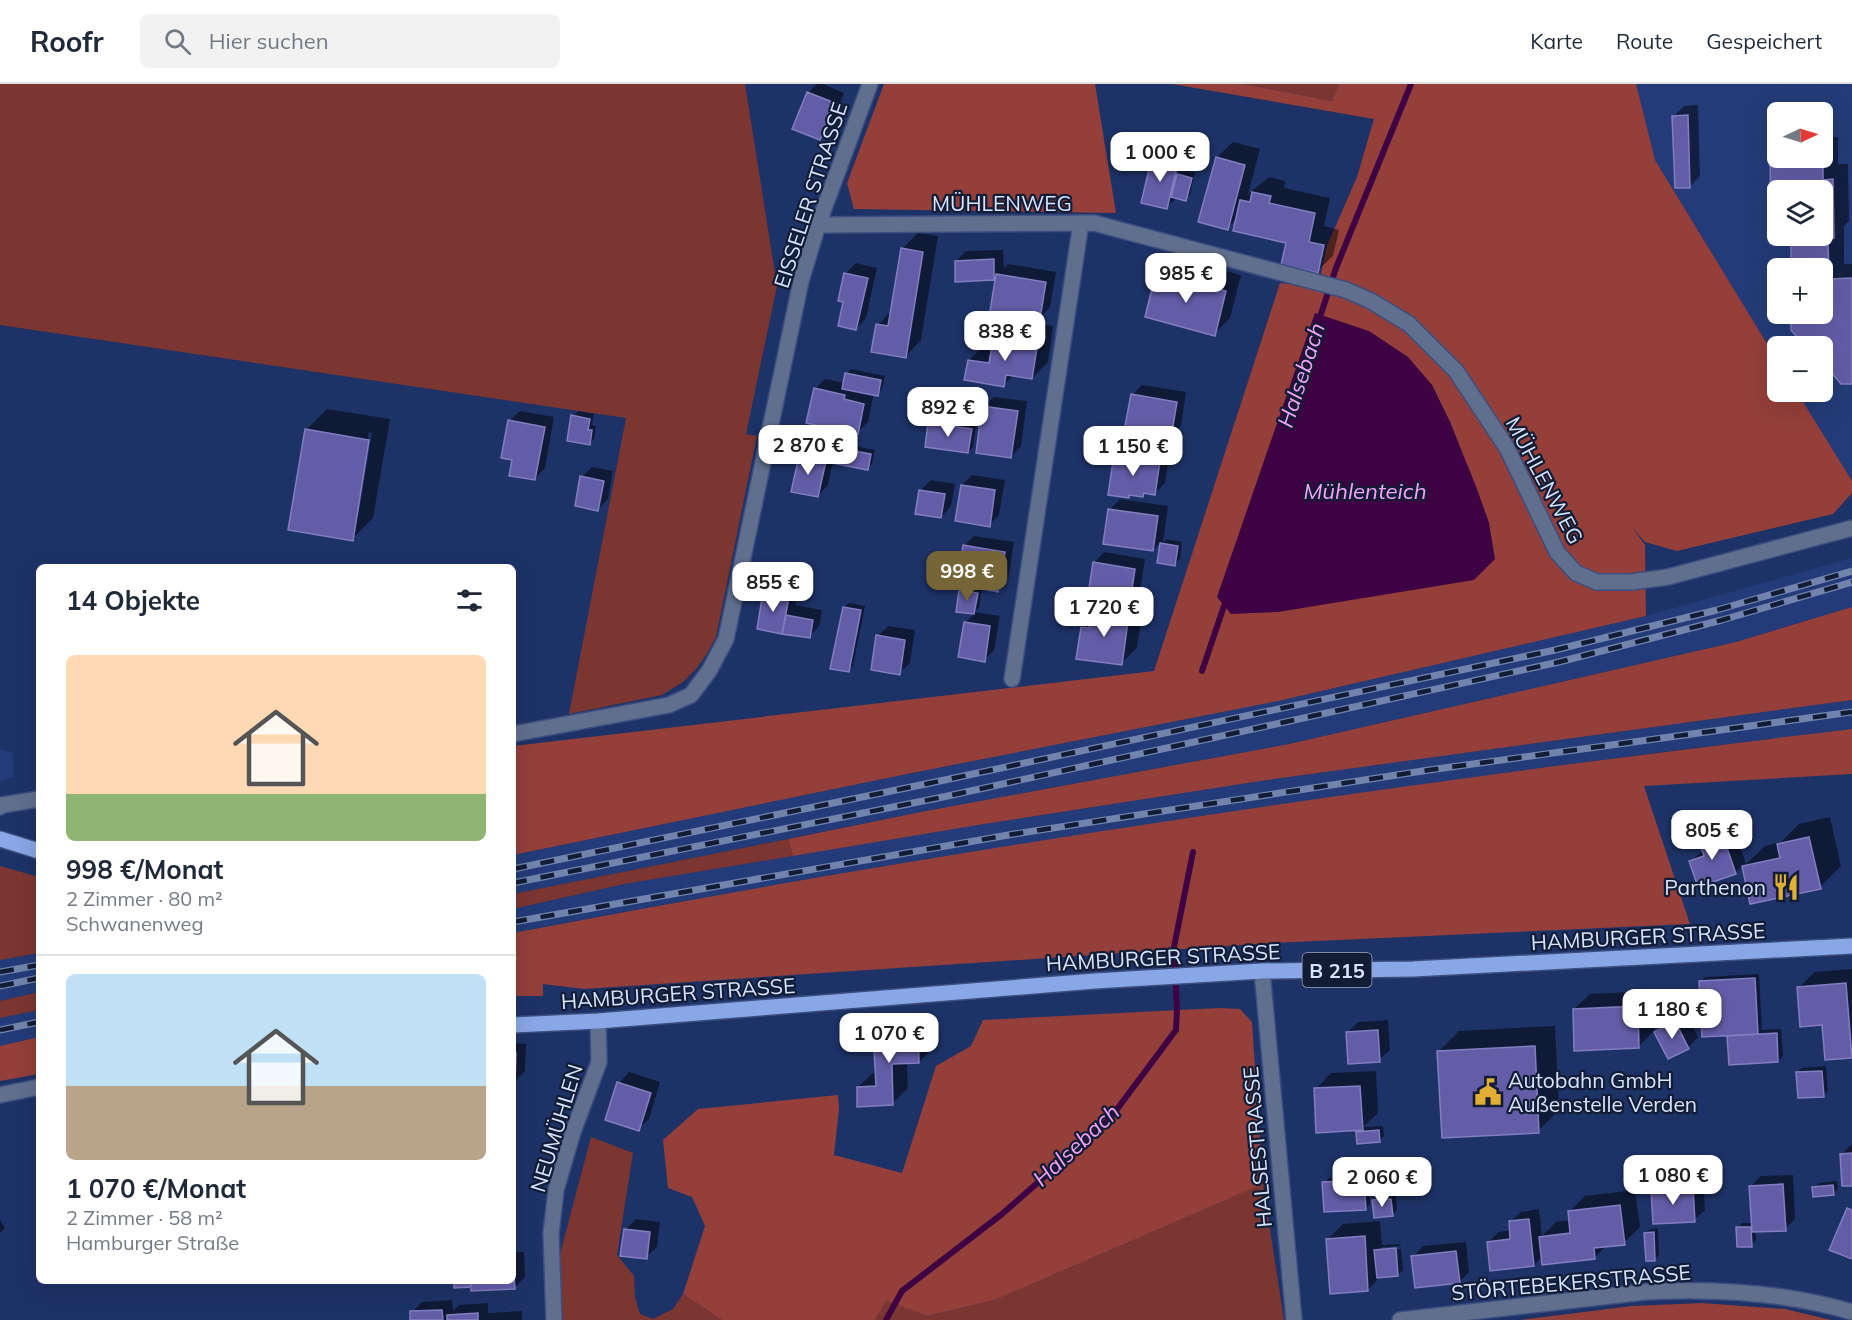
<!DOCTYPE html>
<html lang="de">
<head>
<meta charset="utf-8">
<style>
	body { margin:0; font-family:Mulish,sans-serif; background:#f2f2f3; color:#1f2937; height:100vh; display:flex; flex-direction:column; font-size:22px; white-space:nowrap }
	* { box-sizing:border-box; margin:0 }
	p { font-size:20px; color:#747a83 }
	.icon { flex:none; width:33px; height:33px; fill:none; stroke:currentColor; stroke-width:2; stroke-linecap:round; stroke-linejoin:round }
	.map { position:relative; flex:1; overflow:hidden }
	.sheet { position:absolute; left:36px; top:480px; width:480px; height:720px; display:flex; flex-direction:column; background:#fff; border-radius:9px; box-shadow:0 6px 24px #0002 }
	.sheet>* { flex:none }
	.needle { width:39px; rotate:86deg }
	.buttons { position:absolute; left:1767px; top:18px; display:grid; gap:12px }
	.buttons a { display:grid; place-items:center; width:66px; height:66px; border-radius:9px; background:#fff; box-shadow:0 6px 24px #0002; font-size:30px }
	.price { position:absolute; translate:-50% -51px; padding:0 14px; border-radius:12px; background:#fff; color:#222; font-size:20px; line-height:39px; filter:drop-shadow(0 2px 3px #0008) }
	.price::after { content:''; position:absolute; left:50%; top:36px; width:18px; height:14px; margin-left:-9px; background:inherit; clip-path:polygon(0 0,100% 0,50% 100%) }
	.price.active { background:#766536; color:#fff }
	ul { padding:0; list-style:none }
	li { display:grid; align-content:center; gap:12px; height:318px; padding:0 30px }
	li+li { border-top:2px solid #e0e1e3 }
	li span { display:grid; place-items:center; height:186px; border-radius:9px; color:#555 }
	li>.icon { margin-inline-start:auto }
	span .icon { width:108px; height:108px; fill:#fffc; stroke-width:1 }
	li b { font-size:26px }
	h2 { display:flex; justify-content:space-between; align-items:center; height:72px; padding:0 30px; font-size:26px }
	header { display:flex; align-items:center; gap:36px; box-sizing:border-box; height:84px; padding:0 30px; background:#fff; border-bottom:2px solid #e0e1e3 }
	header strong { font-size:28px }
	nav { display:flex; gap:33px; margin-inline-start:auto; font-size:21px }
	.search { width:420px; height:54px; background:#f2f2f3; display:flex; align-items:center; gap:15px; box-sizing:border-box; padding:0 21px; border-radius:9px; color:#747a83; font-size:22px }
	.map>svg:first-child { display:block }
	.built { fill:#233b78; fill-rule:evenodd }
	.green { fill:#7c3632 }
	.forest { fill:#943f3a; fill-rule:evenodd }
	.water { fill:#3e0342 }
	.shadow { fill:#0007; fill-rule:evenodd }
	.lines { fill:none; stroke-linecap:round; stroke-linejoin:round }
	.stream { stroke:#3e0342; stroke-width:6 }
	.building { fill:#635da8; stroke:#827ec0; stroke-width:1.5; fill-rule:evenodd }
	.minor-casing { stroke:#3b4e7f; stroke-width:18 }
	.major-casing { stroke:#3b4e7f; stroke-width:18 }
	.minor { stroke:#606f8e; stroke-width:15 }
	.major { stroke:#89a6e6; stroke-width:15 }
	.rail-casing { stroke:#7284ad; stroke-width:7 }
	.rail { stroke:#121c34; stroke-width:4.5; stroke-dasharray:14; stroke-linecap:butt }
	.labels { text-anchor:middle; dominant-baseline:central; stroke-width:4.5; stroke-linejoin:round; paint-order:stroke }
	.shield { fill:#121c34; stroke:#9ca8c2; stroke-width:1.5 }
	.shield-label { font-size:20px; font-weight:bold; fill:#d7e4ff }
	.street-label { font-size:21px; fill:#d7e4ff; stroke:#121c34 }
	.poi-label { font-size:21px; fill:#d7e4ff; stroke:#121c34; text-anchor:end }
	.water-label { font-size:22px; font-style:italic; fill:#f6a3f9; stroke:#121c34 }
</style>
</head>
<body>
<header>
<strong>Roofr</strong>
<div class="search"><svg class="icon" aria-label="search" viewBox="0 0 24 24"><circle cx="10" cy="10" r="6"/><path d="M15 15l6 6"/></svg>Hier suchen</div>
<nav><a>Karte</a><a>Route</a><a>Gespeichert</a></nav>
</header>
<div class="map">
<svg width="1852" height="1236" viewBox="0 0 1852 1236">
	<rect width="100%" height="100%" fill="#1d3267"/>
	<path class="built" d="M1636 0H1852V397L1797 308H1822V262H1778L1777 276 1655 76ZM1778 28H1822V74H1778ZM1778 106H1822V152H1778ZM1778 184H1822V230H1778Z
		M1852 474V523L1736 558 1289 660 921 728 513 810V771L912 689 1278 617 1646 532Z
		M1852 616V645L1637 671 986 766 627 827 513 849V825L624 800 978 741 1274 695Z
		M0 665 13 669 14 693 0 697Z
		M39 869V908L0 917V876Z
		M39 926V953L0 962V934Z"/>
	<path class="green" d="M0 0H745L777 202 746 350 757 352 716 553 706 571 696 585 683 598 662 611 569 630 626 334 0 241Z
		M1244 0H1339L1332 17Z
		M788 755 793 772 624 800 513 825V810Z
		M0 782 39 793V869L0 876Z
		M39 908V926L0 934V917Z
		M591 1053 633 1069 617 1171 634 1192 635 1213 640 1230 653 1235 673 1225 683 1210 722 1236H561L560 1170Z
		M1263 1100 1284 1236H875L886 1215 927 1232 995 1216Z"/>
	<path class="forest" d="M884 0H1095L1116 129 854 125 847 99Z
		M1172 0H1244L1332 17 1339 0H1636L1655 76 1777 276 1778 308H1797L1852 397V409L1833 430 1677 467 1645 458 1632 443 1645 461 1646 532 1278 617 912 689 513 771V662L1154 587 1280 199 1318 203 1327 162 1357 93 1374 35ZM1315 229 1432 301 1450 338 1489 439 1308 251Z
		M1852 523V616L1274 695 978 741 793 772 788 755 921 728 1289 660 1736 558Z
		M1852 645V690L1644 702 1690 840 1273 859 584 905 543 900V912H513V849C956 764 1404 698 1852 645Z
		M1219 924 1240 925 1252 938 1263 1100 995 1216 927 1232 886 1216 875 1236H722L683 1210 705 1142 692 1113 668 1104 663 1056 698 1025 838 1011 839 1025 834 1071 902 1089 936 982 971 962 983 936Z
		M39 953V990L0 997V962Z
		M1702 1219 1785 1225 1831 1236H1521L1632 1222Z"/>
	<path class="water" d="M1315 229 1369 247 1408 273 1432 301 1450 338 1477 405 1489 439 1495 475 1474 496 1278 528 1231 530 1217 513Z"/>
	<path class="shadow" d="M817 0H823L844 9 830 44 820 55 808 9Z
		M1698 21 1700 92 1690 102 1674 32 1684 22Z
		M1822 53H1838V80H1848L1849 137 1844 142V180H1852V299L1822 262H1806L1792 245V230H1822V184H1793V152H1772V69L1778 63V74H1822ZM1778 106H1822V152H1778Z
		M1233 58 1260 65 1248 110 1269 93 1285 97 1284 104 1330 114 1324 142 1339 146 1333 172 1317 187 1287 157 1238 134 1227 144 1217 73Z
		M1164 64 1187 69 1183 86 1195 89 1190 111 1185 116 1177 113 1167 123 1153 74ZM1178 72H1181L1172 113H1168Z
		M918 149 938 152 921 256 906 272 878 241 892 226 902 165Z
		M1003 166 1004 184 1008 180 1056 188 1050 223 1040 234 998 191 994 195 956 177 966 167Z
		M1173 173 1241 191 1230 234 1214 250 1158 189Z
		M856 179 877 184 866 234 856 245 845 217 846 189Z
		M1011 235 1053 242 1048 278 1032 294 1014 291 1003 301 969 276 985 261 994 262 996 251Z
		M851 285 885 292 882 305 878 310 874 309 868 338 857 348 815 305 825 295 845 299 847 290Z
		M1142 301 1186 308 1181 342 1170 353 1132 311Z
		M994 313 1027 317 1021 362 1011 373 984 323Z
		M327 325 390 335 373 434 352 455 306 346ZM369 348 372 349 358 433H355Z
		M520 327 554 333 545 384 535 395 513 375 509 337Z
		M578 327 594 330 592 341 596 342 594 355 589 360 573 332Z
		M935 335 976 341 973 363 968 368 930 340Z
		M845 360 875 366 872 380 868 385 841 365Z
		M1126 361 1170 367 1165 399 1155 409 1146 408 1143 411 1131 410 1128 413 1116 371Z
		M810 362 835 367 828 401 818 412 800 373Z
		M592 383 613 387 608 415 598 425 582 393Z
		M972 391 1005 396 999 431 989 441 962 401Z
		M931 396 955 400 951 422 941 433 921 406Z
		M1120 415 1168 422 1163 459 1166 455 1182 458 1180 475 1175 480 1159 478 1162 457 1153 466 1109 426Z
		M974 452 1014 458 1008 496 998 506 982 504 979 524 974 528 1000 532 994 566 984 576 965 539 975 529 957 526 960 507 966 502 968 491 964 462Z
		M1104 468 1145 475 1140 506 1133 513 1144 515 1137 564 1121 579 1082 543 1092 533 1094 525 1107 512 1094 479Z
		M775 498 798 503 795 521 822 526 819 542 809 553 758 543 765 509Z
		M849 519 865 522 853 582 848 587 844 523Z
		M888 542 915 546 910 579 899 589 878 552Z
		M1830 733 1841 782 1820 803 1751 818 1743 781 1735 789 1691 777 1704 766 1699 754 1710 744 1728 737 1734 755 1737 754 1746 780 1765 762 1781 758 1799 740Z
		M1852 885V973L1823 940 1799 903 1815 888Z
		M1759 890 1762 946 1781 945 1783 972 1778 977 1730 980 1728 950 1701 898 1705 893Z
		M1653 907 1654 947 1638 963 1574 925 1590 910Z
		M1685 928 1698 953 1688 964 1656 948 1666 938Z
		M933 930 935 962 919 978H907L908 1004 892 1020 858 1003 874 988 877 987 875 947 891 932Z
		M1388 936 1390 966 1379 976 1348 948 1358 938Z
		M1555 942 1559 1026 1538 1047 1438 968 1459 947Z
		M513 959 526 960 525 987 516 996 515 1009 513 1012Z
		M1826 982 1828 1007 1823 1011 1797 989 1802 984Z
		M1376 987 1378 1029 1363 1043 1383 1042 1384 1052 1379 1057 1358 1048 1361 1045 1316 1005 1331 989Z
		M629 988 660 998 649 1035 638 1045 619 999Z
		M1852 1060V1100L1842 1070Z
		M1368 1077 1370 1120 1366 1125 1324 1099 1329 1094 1346 1093 1345 1083 1350 1078Z
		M513 1090H515L516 1123 513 1126Z
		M1793 1091 1795 1135 1785 1145 1755 1146 1756 1156 1751 1161 1738 1144 1742 1139H1753L1751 1102 1761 1092Z
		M1703 1094 1705 1126 1694 1136 1653 1107 1663 1096Z
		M1837 1097 1838 1105 1833 1110 1814 1104 1819 1099Z
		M1635 1106 1640 1143 1624 1159 1607 1161 1594 1174 1543 1172 1534 1181 1488 1158 1499 1148 1511 1146 1510 1138 1521 1128 1539 1125 1542 1152 1556 1138 1570 1136 1569 1128 1585 1112Z
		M1396 1111 1397 1126 1392 1131 1374 1117 1379 1112Z
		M636 1135 660 1138 657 1163 646 1173 625 1146Z
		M0 1136 5 1144 0 1149Z
		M1380 1137 1382 1161 1400 1160 1401 1162 1382 1163V1167L1401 1165 1403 1186 1398 1191 1381 1192 1368 1206 1328 1155 1343 1140Z
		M1658 1144 1659 1171 1655 1175 1646 1149 1651 1145Z
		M1466 1158 1469 1188 1459 1198 1413 1173 1423 1162Z
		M513 1168H524L525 1193 514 1204 472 1202 455 1197H513Z
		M452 1216 453 1227 459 1221 488 1219V1229L522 1227V1236H412V1228L422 1218Z"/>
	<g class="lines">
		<path class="stream" d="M1319 236 1336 184 1411 0
			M1202 587 1226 516
			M886 1236 902 1207 1002 1130 1109 1036 1176 946 1177 925 1174 863 1193 768"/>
	</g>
	<path class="building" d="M807 8 835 19 820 56 792 45Z
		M1688 31 1690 104H1675L1672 32Z
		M1770 68H1778V74H1822L1823 68V96L1833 95 1834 154H1828L1829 195 1852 194V300H1841L1826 282 1825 274H1822V262H1804L1791 246V230H1822V184H1791V153H1771ZM1778 106H1822V152H1778Z
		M1152 73 1178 79 1167 125 1141 119Z
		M1216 73 1245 81 1228 146 1198 138Z
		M1177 90 1192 94 1186 117 1171 113Z
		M1252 108 1271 112 1269 119 1315 129 1309 158 1324 161 1318 189 1281 181 1286 159 1233 147 1240 116 1250 118Z
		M901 164 923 168 906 274 871 268 876 240 888 242Z
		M994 175V196L955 198V177Z
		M1156 188 1226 207 1215 252 1145 233Z
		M844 189 868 194 856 246 838 242 843 218 838 217Z
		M996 190 1046 198 1040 235 990 227Z
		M994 250 1038 257 1032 295 1006 291 1004 303 964 296 968 276 989 279Z
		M845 289 881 296 878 312 842 305Z
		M814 304 845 311 844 315 864 320 858 350 806 339Z
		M1131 310 1177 318 1171 354 1124 347Z
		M982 322 1018 327 1011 374 976 369Z
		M571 331 590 335 588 346H592L590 361 567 357Z
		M508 336 545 343 535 396 509 392 512 376 501 374Z
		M928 339 972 345 968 369 925 363Z
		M305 345 369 356 353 457 288 446Z
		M839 364 871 370 868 386 836 380Z
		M1114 370 1160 377 1155 411 1144 409 1143 413 1129 411V414L1108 411Z
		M799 372 826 377 818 413 791 408Z
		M580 392 604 397 598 427 575 422Z
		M961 401 995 406 990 443 955 437Z
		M919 406 945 410 941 434 915 430Z
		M1108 425 1158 432 1153 467 1103 460Z
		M1160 459 1178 462 1175 482 1157 479Z
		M963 461 1005 468 998 508 965 502 966 492 958 491Z
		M1093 478 1135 485 1130 518 1088 511Z
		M959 506 978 509 974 530 956 528Z
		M763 508 789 513 782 550 757 545Z
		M843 523 861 526 849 588 830 585Z
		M1092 525 1129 530 1122 581 1076 575 1081 543 1089 544Z
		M786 531 813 536 810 554 782 550Z
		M964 538 990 542 985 578 958 573Z
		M876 551 905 556 900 591 871 586Z
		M1718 747 1724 765 1727 764 1736 790 1698 803 1689 777 1704 772 1698 754Z
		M1809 753 1821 805 1750 820 1742 782 1780 774 1777 760Z
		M1755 894 1758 950 1702 953 1699 897Z
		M1846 899 1852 974 1825 976 1822 941 1800 943 1797 903Z
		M1638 922 1639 964 1574 967 1573 925Z
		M1675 937 1689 965 1668 975 1654 948Z
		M918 945 919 979 892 980 893 1021 857 1023V1003L876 1002 873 947Z
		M1378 946 1380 978 1348 980 1346 948Z
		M1777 949 1778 978 1729 981 1727 952Z
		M1535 962 1539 1049 1442 1054 1437 967Z
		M513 969H516L515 999H513Z
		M1822 987 1824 1013 1798 1014 1796 988Z
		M617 998 651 1009 639 1047 605 1036Z
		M1360 1002 1363 1046 1316 1049 1314 1004Z
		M1379 1046 1380 1058 1357 1060 1356 1048Z
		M1852 1069V1102H1842L1840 1070Z
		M1363 1081 1366 1126 1324 1128 1322 1098 1344 1097 1343 1083Z
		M1783 1100 1786 1147 1752 1148 1749 1102Z
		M1833 1101 1834 1111 1813 1113 1812 1103Z
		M1693 1104 1695 1138 1653 1140 1651 1106Z
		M1391 1115 1393 1132 1374 1134 1372 1116Z
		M1620 1121 1625 1161 1594 1164 1595 1175 1542 1181 1539 1153 1570 1149 1568 1127Z
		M1847 1124 1852 1126V1175L1829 1166Z
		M1529 1135 1534 1182 1490 1187 1487 1158 1510 1155 1509 1137Z
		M1736 1143H1751L1752 1163H1737Z
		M624 1145 650 1148 647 1175 620 1172Z
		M1654 1148 1655 1177H1646L1644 1149Z
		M1365 1152 1368 1207 1330 1210 1326 1155Z
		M1396 1164 1398 1192 1377 1194 1374 1166Z
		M1456 1167 1460 1199 1415 1204 1411 1172Z
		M513 1177 515 1205 471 1207V1197H513Z
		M454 1197H471V1203L454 1204Z
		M442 1226 443 1236H410V1227Z
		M478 1229V1236H447V1231Z"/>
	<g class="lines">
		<defs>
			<path id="minor" d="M818 141 1094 139 1346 206 1371 217 1409 240 1456 287 1507 364 1557 468 1576 489 1597 498H1631L1668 493 1852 444
				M1012 595 1081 139
				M513 650 669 621 691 611 709 587 726 555 801 197 818 141 870 0
				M0 723 2 721 39 715
				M1262 887 1294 1236
				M0 1011 39 1003
				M554 1236 551 1149 556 1106 573 1048 599 978 598 937
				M1400 1236 1645 1208C1715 1204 1784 1208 1852 1228"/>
			<path id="major" d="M0 755 39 767
				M513 941 598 937 1095 897 1262 887 1413 885 1852 862"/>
		</defs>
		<use href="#minor" class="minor-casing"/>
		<use href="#major" class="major-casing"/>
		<use href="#minor" class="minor"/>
		<use href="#major" class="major"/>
		<defs>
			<path id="rail" d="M513 785 940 697 1555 566 1717 526 1852 487
				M513 799 943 713 1559 578 1722 536 1852 498
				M513 838 1014 750 1429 686 1852 628
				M0 888 39 881
				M0 902 39 894
				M0 946 39 938"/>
		</defs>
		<use href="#rail" class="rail-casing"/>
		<use href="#rail" class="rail"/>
	</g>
	<defs>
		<symbol id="restaurant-bare" viewBox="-9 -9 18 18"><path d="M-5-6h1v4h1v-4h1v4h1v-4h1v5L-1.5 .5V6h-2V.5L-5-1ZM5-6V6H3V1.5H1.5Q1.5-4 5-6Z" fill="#e1af34" stroke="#121c34" stroke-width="2.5" paint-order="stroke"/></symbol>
		<symbol id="civic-bare" viewBox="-9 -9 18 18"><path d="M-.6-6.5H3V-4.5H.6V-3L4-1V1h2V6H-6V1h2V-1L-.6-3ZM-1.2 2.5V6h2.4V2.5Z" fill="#e1af34" stroke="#121c34" stroke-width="2.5" paint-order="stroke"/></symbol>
	</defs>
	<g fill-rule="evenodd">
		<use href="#restaurant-bare" x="1767" y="784" width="38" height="38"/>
		<use href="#civic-bare" x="1469" y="989" width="38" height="38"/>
	</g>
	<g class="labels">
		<rect class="shield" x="1302.5" y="869" width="69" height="34" rx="4.5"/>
		<g class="shield-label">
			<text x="1337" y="886">B 215</text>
		</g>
		<g class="street-label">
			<text transform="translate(810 111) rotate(-72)">EISSELER STRASSE</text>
			<text x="1002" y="119">MÜHLENWEG</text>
			<text transform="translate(1545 396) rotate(62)">MÜHLENWEG</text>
			<text transform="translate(1648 852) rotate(-3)">HAMBURGER STRASSE</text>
			<text transform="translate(1163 873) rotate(-3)">HAMBURGER STRASSE</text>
			<text transform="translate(678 909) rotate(-4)">HAMBURGER STRASSE</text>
			<text transform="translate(556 1044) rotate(-73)">NEUMÜHLEN</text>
			<text transform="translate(1257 1063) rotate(-95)">HALSESTRASSE</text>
			<text transform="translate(1571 1198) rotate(-5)">STÖRTEBEKERSTRASSE</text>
		</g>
		<g class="poi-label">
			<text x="1766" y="803">Parthenon</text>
			<text x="1508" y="996" text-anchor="start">Autobahn GmbH<tspan x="1508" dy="24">Außenstelle Verden</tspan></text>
		</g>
		<g class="water-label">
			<text transform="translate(1301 291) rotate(-72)">Halsebach</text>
			<text x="1365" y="407">Mühlenteich</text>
			<text transform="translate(1076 1061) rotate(-43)">Halsebach</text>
		</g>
	</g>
</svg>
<div class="buttons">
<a><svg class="needle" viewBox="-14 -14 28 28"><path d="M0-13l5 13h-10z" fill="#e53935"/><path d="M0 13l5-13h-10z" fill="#747a83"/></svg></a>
<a><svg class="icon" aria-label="layers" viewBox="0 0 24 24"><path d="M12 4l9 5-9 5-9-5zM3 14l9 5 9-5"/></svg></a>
<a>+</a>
<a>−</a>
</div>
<b class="price" style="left:1160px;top:99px">1 000 €</b>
<b class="price" style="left:1186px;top:220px">985 €</b>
<b class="price" style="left:1005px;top:278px">838 €</b>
<b class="price" style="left:948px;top:354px">892 €</b>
<b class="price" style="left:808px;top:392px">2 870 €</b>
<b class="price" style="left:1133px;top:393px">1 150 €</b>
<b class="price active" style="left:967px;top:518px">998 €</b>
<b class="price" style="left:773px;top:529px">855 €</b>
<b class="price" style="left:1104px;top:554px">1 720 €</b>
<b class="price" style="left:1712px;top:777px">805 €</b>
<b class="price" style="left:1672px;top:956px">1 180 €</b>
<b class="price" style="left:889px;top:980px">1 070 €</b>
<b class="price" style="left:1673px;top:1122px">1 080 €</b>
<b class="price" style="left:1382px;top:1124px">2 060 €</b>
<section class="sheet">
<h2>14 Objekte<svg class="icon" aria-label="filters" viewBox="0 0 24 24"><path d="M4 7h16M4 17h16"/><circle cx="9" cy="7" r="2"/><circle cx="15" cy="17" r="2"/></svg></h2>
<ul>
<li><span style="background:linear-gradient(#ffd9b3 75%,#8fb573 0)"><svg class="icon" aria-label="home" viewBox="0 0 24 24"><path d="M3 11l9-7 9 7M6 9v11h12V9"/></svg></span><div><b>998 €/Monat</b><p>2 Zimmer · 80 m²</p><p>Schwanenweg</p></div></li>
<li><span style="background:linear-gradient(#bfe0f5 60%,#b9a48a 0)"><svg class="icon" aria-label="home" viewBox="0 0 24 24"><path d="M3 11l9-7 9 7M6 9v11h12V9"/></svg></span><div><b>1 070 €/Monat</b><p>2 Zimmer · 58 m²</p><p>Hamburger Straße</p></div></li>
</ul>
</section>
</div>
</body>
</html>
